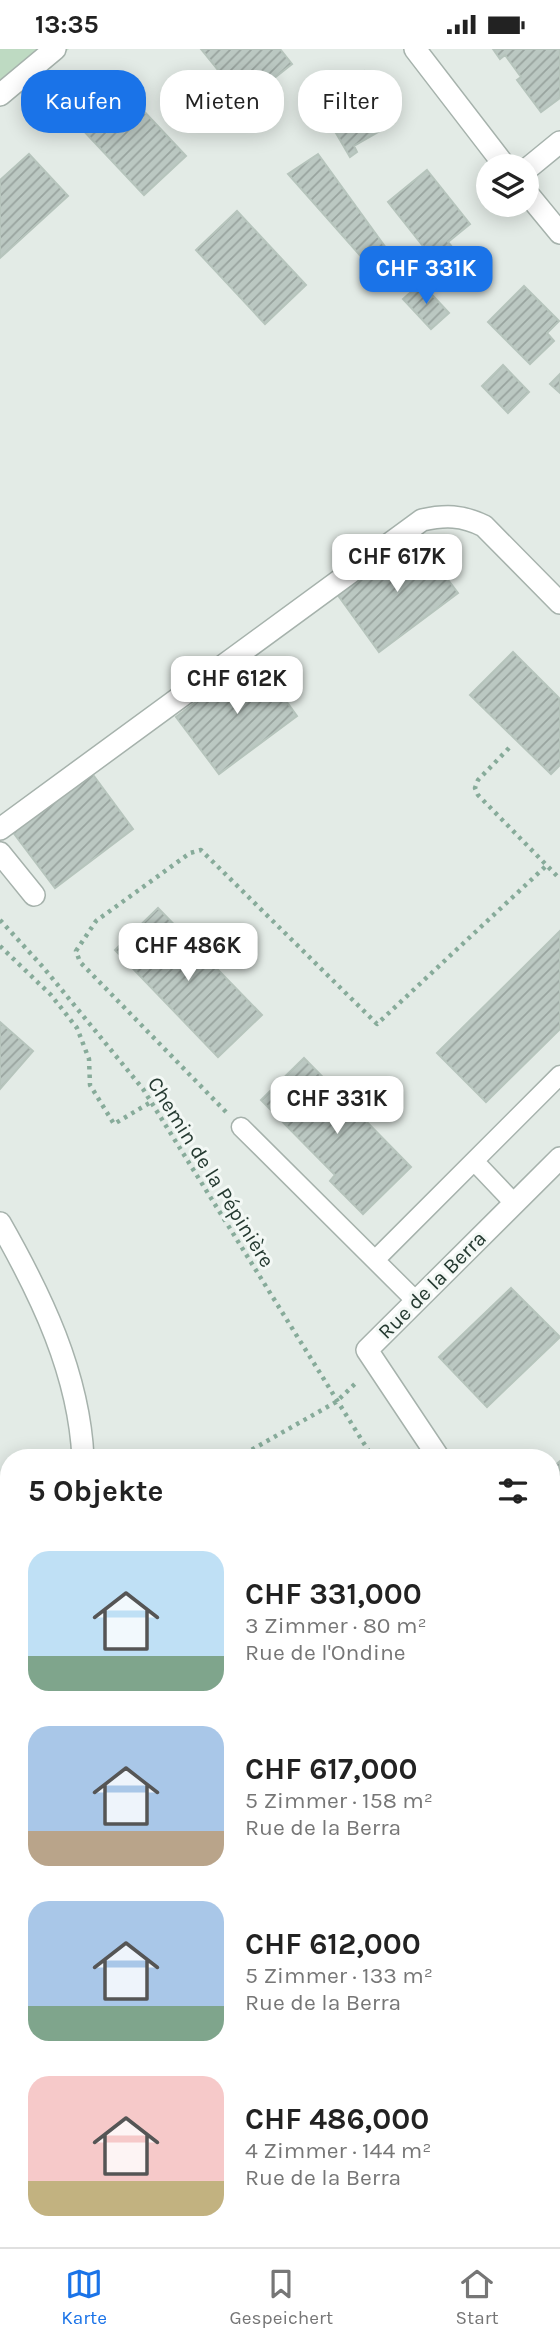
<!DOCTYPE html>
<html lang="de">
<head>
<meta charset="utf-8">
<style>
	body { margin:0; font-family:Karla,sans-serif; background:#f6f6f6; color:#222; height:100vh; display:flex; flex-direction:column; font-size:26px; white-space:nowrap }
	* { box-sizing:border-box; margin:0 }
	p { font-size:23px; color:#767676 }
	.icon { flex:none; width:38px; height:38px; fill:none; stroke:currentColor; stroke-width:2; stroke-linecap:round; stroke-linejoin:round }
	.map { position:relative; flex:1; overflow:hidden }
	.sheet { position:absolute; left:0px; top:1400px; width:560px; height:798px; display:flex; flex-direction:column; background:#fff; border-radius:28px 28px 0 0; box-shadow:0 4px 18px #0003 }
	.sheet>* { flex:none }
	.guide { position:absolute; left:21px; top:21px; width:518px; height:63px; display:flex; gap:14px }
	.controls { position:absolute; left:476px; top:105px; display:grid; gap:14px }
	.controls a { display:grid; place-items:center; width:63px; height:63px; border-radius:50%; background:#fff; box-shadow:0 4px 18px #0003; font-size:35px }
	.price { position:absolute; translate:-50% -60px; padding:0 16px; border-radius:14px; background:#fff; color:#222; font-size:23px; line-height:46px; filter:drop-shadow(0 2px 4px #0008) }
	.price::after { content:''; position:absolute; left:50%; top:42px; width:21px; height:16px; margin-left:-10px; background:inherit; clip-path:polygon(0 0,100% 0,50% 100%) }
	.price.current { background:#1a73e8; color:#fff }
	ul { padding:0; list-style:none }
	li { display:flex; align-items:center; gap:21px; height:175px; padding:0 28px }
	li span { display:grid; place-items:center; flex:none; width:196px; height:140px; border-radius:21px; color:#555 }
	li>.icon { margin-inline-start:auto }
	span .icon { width:84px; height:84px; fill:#fffc; stroke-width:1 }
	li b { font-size:30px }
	h2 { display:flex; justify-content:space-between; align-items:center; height:84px; padding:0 28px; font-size:30px }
	.pill { padding:0 24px; border-radius:28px; background:#fff; box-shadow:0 4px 18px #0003; font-size:24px; line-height:63px }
	.pill.current { background:#1a73e8; color:#fff }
	.status { display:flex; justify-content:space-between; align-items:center; height:49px; padding:0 35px; background:#fff; direction:ltr }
	.status svg { height:19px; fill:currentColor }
	.tab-bar { display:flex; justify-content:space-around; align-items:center; height:98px; border-top:2px solid #e0e0e0; background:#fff; font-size:19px; color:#767676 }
	.tab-bar a { display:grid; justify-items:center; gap:4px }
	.tab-bar .current { color:#1a73e8 }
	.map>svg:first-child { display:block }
	.park { fill:#bedac2 }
	.building { fill:url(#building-hatch); stroke:#b6c4bc; stroke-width:2 }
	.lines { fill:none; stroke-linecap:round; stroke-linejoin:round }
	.lane-casing { stroke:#a6b2ac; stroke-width:21 }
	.street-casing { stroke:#a6b2ac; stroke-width:24 }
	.path { stroke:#87ab9a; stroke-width:4.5; stroke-dasharray:3.5 5; stroke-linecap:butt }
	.lane { stroke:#fff; stroke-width:18 }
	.street { stroke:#fff; stroke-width:21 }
	.labels { text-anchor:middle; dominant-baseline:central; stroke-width:6; stroke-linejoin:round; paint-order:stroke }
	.street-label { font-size:21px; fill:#253a31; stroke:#f3f8f5 }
</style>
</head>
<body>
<div class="status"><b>13:35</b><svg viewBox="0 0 49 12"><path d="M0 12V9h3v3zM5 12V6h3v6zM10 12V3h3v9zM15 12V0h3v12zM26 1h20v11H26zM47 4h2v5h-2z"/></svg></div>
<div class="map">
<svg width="560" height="2198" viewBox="0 0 560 2198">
	<defs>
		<pattern id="building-hatch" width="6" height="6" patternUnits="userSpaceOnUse" patternTransform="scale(1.75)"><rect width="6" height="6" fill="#bbc8c2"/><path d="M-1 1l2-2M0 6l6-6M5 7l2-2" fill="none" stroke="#98a39e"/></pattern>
	</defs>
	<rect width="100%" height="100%" fill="#e3ebe6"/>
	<path class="park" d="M0 0H69L0 57Z"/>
	<path class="building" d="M201 0H280L292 15 244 53Z
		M493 0H560V49L541 63 517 31 521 28 505 6 500 10Z
		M364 22 394 74 354 97 357 103 350 108 329 72 335 68 322 46Z
		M107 23 186 107 144 146 65 62Z
		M29 105 68 147 0 209V131Z
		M318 105 386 199 365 212 288 125Z
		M427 121 470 175 448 193 465 214 446 230 428 208 430 206 388 153Z
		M237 162 306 236 265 275 196 201Z
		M421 234 449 264 431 280 403 250Z
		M524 237 559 272 547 284 554 292 530 315 488 273Z
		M503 316 529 343 508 364 482 337Z
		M560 325V344L550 335Z
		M415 487 458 544 379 603 337 545Z
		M513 603 560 650V716L551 725 470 646Z
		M255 609 297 667 219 725 176 668Z
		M91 723 133 780 55 839 12 782Z
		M158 859 262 966 218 1008 115 901Z
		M560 882V980L486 1053 437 1004Z
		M0 973 33 1002 0 1040Z
		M304 1009 411 1118 363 1165 330 1132 335 1126 261 1051Z
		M511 1239 560 1288 487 1358 439 1308Z
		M560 1412V1507L558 1509 551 1502V1420Z
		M551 1710 560 1714V1743L551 1763Z
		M0 1997 9 1998V2117L0 2114Z
		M158 2189H228L225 2198H155Z
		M360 2189H389L386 2198H357Z
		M475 2189H521L520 2196Z"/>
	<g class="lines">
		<defs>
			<path id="lane" d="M241 1078 416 1252
				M475 1113 514 1154
				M375 1211 560 1026
				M0 1818 9 1822"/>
			<path id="street" d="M415 0 505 117
				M0 46 55 0
				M527 120 560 93
				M527 144 560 184
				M0 780 422 471C445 466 462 466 484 477L560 554
				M0 804 34 846
				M0 1174C41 1246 79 1324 83 1409
				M439 1409 367 1301 560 1109
				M0 1614 9 1618
				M0 1775 9 1754
				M0 1904 9 1908
				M551 2107 560 2108"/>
		</defs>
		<use href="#lane" class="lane-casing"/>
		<use href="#street" class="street-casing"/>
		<path class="path" d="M509 699 478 731 475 739 478 746 560 830
			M0 871 43 918 143 1040 373 1409
			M0 897 51 946 77 979 89 1010 90 1036 114 1075 151 1053
			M226 1063 80 913 76 902 96 872 190 804 201 801 377 975 546 817
			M237 1409 336 1353 357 1333
			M551 1629 560 1632
			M551 1894 560 1898
			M551 2073 560 2053
			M0 2190 22 2198
			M83 2198 86 2189"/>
		<use href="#lane" class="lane"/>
		<use href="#street" class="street"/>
	</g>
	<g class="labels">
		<g class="street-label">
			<text transform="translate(211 1123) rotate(58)">Chemin de la Pépinière</text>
			<text transform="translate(432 1236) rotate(-45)">Rue de la Berra</text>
		</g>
	</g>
</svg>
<div class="controls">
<a><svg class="icon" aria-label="layers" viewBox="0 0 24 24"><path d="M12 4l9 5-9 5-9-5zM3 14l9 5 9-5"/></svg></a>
</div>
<b class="price current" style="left:426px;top:257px">CHF 331K</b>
<b class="price" style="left:397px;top:545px">CHF 617K</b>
<b class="price" style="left:237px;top:667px">CHF 612K</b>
<b class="price" style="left:188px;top:934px">CHF 486K</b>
<b class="price" style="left:337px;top:1087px">CHF 331K</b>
<div class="guide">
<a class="pill current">Kaufen</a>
<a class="pill">Mieten</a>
<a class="pill">Filter</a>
</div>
<section class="sheet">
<h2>5 Objekte<svg class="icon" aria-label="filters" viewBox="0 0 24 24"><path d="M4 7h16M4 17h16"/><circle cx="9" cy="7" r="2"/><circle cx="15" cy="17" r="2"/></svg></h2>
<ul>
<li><span style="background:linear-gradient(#bfe0f5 75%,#7fa58c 0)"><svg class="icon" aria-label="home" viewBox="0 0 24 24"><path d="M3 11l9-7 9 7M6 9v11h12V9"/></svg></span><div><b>CHF 331,000</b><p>3 Zimmer · 80 m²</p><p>Rue de l'Ondine</p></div></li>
<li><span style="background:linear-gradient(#a9c7e8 75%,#b9a48a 0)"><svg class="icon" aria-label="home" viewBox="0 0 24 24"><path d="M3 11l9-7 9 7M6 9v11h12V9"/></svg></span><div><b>CHF 617,000</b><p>5 Zimmer · 158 m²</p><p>Rue de la Berra</p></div></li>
<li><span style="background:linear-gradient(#a9c7e8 75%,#7fa58c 0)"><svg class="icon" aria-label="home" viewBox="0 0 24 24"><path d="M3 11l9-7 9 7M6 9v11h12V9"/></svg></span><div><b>CHF 612,000</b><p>5 Zimmer · 133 m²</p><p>Rue de la Berra</p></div></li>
<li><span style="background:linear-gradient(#f6c9c9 75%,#c2b280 0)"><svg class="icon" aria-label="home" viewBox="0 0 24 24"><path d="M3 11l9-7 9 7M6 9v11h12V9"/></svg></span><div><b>CHF 486,000</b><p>4 Zimmer · 144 m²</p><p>Rue de la Berra</p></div></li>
</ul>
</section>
</div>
<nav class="tab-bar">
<a class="current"><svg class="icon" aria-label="map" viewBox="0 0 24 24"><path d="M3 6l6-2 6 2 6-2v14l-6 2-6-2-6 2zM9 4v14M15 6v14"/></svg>Karte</a>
<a><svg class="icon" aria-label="saved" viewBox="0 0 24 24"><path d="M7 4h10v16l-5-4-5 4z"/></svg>Gespeichert</a>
<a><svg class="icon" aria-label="home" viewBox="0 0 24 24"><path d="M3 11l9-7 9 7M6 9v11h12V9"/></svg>Start</a>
</nav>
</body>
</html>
